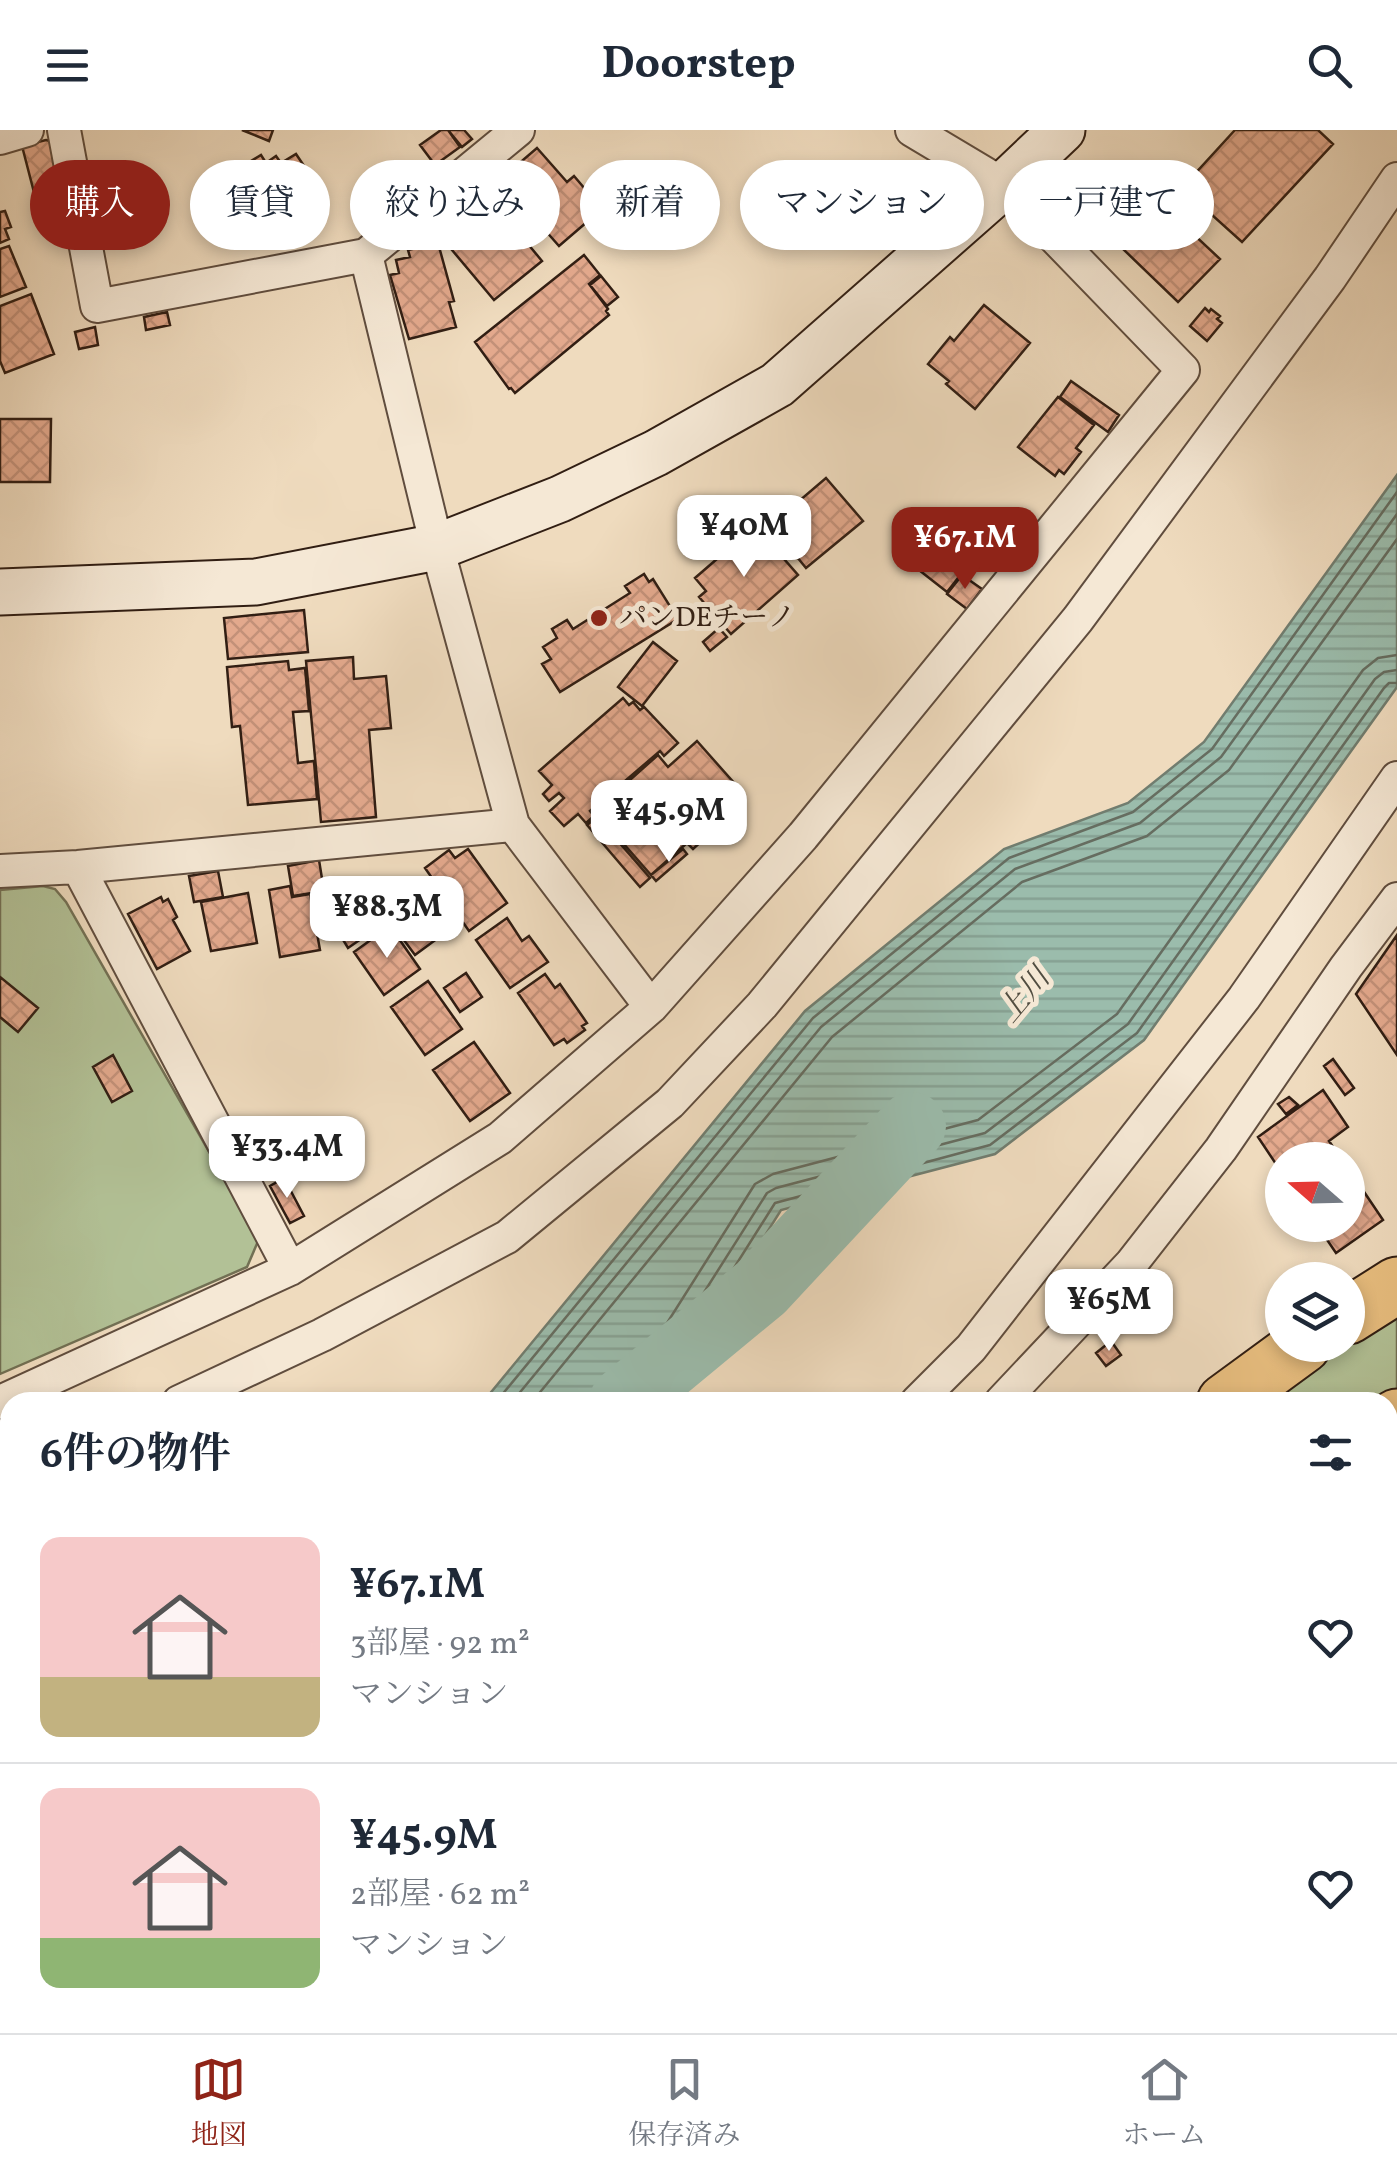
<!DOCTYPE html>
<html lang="ja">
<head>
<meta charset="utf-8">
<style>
	body { margin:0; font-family:Vollkorn,"Noto Serif JP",serif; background:#f6f6f7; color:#1f2937; height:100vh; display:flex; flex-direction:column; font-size:38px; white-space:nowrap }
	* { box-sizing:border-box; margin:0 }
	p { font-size:32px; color:#747a83 }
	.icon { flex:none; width:55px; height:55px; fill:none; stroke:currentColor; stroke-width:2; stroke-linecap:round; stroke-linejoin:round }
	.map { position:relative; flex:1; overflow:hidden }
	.sheet { position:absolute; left:0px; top:1262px; width:1398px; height:642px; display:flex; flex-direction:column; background:#fff; border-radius:30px 30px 0 0; box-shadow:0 5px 15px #0003 }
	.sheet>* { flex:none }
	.guide { position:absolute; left:30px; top:30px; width:1338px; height:90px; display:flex; gap:20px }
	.needle { width:65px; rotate:290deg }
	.controls { position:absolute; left:1265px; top:1012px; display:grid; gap:20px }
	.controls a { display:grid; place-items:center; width:100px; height:100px; border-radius:50%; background:#fff; box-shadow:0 5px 15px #0003; font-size:50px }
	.price { position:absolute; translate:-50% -85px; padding:0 22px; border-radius:20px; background:#fff; color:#222; font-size:32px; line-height:65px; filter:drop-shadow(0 2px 5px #0008) }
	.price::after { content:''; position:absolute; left:50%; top:60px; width:30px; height:22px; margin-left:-15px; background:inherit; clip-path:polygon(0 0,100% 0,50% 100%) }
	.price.selected { background:#8f2418; color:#fff }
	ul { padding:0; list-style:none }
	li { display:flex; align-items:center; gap:30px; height:250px; padding:0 40px }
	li+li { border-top:2px solid #e0e1e3 }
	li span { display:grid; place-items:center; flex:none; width:280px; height:200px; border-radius:20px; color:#555 }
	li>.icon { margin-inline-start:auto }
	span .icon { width:120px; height:120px; fill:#fffc; stroke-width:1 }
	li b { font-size:42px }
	h2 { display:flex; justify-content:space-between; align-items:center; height:120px; padding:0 40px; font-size:42px }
	.chip { padding:0 35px; border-radius:45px; background:#fff; box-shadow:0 5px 15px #0003; font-size:35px; line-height:90px }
	.chip.selected { background:#8f2418; color:#fff }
	header { display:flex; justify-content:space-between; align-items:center; height:130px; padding:0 40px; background:#fff; font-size:45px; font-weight:700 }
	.tabs { display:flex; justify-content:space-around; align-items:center; height:140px; border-top:2px solid #e0e1e3; background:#fff; font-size:28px; color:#747a83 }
	.tabs a { display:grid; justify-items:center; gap:5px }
	.tabs .selected { color:#8f2418 }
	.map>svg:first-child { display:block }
	.green { fill:#b2c196; stroke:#727054; stroke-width:2.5 }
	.water { fill:url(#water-rules); stroke:#717d6f; stroke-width:2.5 }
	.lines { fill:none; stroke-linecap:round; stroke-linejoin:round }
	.shore { stroke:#666d60; stroke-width:2.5 }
	.river { stroke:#9bbcac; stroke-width:68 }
	.building { fill:url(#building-cross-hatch); stroke:#311e13; stroke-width:2.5 }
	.street-casing { stroke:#604d3e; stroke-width:36 }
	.secondary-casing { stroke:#311e13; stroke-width:49 }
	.highway-casing { stroke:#311e13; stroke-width:59 }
	.street { stroke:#f5e8d5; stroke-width:32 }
	.secondary { stroke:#f5e8d5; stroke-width:45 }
	.highway { stroke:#e8be7f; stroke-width:55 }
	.poi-dot { fill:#8f2418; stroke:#f5e8d5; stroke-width:4 }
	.labels { text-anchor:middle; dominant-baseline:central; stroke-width:10; stroke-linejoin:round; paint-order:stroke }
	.poi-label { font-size:28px; fill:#311e13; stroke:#f5e8d5; text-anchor:start }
	.water-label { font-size:30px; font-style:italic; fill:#514d41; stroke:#f5e8d5 }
</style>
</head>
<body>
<header><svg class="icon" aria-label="menu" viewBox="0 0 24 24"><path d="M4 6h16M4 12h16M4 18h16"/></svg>Doorstep<svg class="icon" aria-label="search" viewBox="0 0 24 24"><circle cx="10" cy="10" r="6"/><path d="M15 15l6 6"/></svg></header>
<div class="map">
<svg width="1397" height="1903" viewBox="0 0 1397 1903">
	<defs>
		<pattern id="water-rules" width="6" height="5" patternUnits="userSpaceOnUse" patternTransform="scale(2.5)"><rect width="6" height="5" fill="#9bbcac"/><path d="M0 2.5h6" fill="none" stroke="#86a193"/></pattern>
		<pattern id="building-cross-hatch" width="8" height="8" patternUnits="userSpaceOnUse" patternTransform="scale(2.5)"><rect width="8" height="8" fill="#e3a98d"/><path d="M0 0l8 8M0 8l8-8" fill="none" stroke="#c39179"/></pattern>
	</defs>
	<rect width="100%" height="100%" fill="#efdbbe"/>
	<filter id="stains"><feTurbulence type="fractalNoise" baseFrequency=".002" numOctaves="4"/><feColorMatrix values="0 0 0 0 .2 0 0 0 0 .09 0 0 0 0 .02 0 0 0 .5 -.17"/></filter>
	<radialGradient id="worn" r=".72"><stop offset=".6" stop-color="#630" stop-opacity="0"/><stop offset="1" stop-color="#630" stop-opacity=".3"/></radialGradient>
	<path class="green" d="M43 756 55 759 66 772 259 1109 247 1137 0 1244V760Z
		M1397 1187V1262L1381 1272H1255L1290 1248Z"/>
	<path class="water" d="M1397 345V557L1144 910 995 1024 781 1080 661 1272H483L805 881 1004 719 1128 673 1204 612Z
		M10 1601V1765L0 1770V1605Z"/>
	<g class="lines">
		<path class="shore" d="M496 1272 813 888 1009 728 1133 682 1212 619 1397 362
			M512 1272 821 897 1015 739 1140 693 1221 627 1397 384
			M532 1272 832 907 1022 752 1147 706 1229 640 1397 409
			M625 1272 631 1250 755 1054 773 1044 978 990 1117 884 1363 540 1378 528 1397 525
			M641 1272 644 1257 767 1063 776 1058 985 1003 1128 894 1375 549 1384 542 1397 540
			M653 1272 655 1263 775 1073 990 1015 1137 903 1384 558 1389 553H1397"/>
		<path class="river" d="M623 1272 761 1158 912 996"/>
	</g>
	<path class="building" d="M242 0H273L269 11Z
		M441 0H448L460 17 435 35 420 15Z
		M448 0H464L472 9 462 17Z
		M1235 0H1318L1333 14 1242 112 1182 58Z
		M46 10 63 14 76 69 45 75 43 69 36 70 22 16Z
		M537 18 567 52 574 46 602 79 559 116 544 99 541 102 522 80 526 77 501 49Z
		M296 24 325 67 290 91 285 84 273 92 238 39 261 25 266 33 276 26 281 33Z
		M464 69 477 86 494 73 542 131 494 170 431 95Z
		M1167 70 1195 97 1191 102 1220 129 1178 172 1122 118Z
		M5 81 11 97 5 99 9 109 0 113V82Z
		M438 113 454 171 449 172 456 197 409 209 390 145 399 143 396 130 410 127 408 120Z
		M9 116 26 157 0 167V119Z
		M584 125 600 145 589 154 608 179 606 181 609 185 515 263 511 258 509 259 475 212Z
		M601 146 618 167 607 176 590 155Z
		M31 164 54 224 5 243 0 231V176Z
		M984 175 1030 213 975 279 946 254 949 251 928 234 950 207 954 211Z
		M1205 178 1209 182 1211 179 1220 186 1217 189 1222 193 1207 211 1190 196Z
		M167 182 170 195 146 200 144 187Z
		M95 197 98 215 79 219 75 202Z
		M1071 251 1119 285 1108 302 1060 267Z
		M1058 267 1094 295 1076 318 1081 322 1064 344 1059 340 1055 346 1018 317Z
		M0 289H51L50 352H0Z
		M826 348 863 391 806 438 771 395Z
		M926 383 955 406 954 409 978 429 965 445 962 443 947 462 896 422Z
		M755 396 798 445 731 504 699 467 706 461 695 448Z
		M644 444 649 452 653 449 678 489 560 562 542 534 551 529 543 517 557 508 552 499 567 490 573 499 630 463 625 456Z
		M962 445 982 459 967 479 947 464Z
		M304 480 308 522 228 529 224 488Z
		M719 498 727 507 710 521 703 512Z
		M653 512 677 531 642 576 618 557Z
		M353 527 354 549 386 546 391 598 369 600 376 687 321 692 306 531Z
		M288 531 289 540 305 538 309 581 293 582 298 633 314 631 317 669 248 675 240 596 232 597 227 537Z
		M623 568 629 575 633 572 640 580 644 577 678 613 664 626 660 621 590 681 594 686 586 693 578 684 564 696 550 681 564 668 559 663 549 671 543 664 552 655 539 641Z
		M697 611 735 654 714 673 727 688 693 719 687 713 651 745 595 681 658 625 668 637Z
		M597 687 650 748 640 757 587 695Z
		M468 719 507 773 469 801 425 738 449 720 455 728Z
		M683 719 687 724 656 751 651 745Z
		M319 730 324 761 293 766 288 736Z
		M218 741 223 767 194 772 189 746Z
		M290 756 292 767 310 764 320 820 280 827 269 760Z
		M248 763 257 813 211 821 201 772Z
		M161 767 163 772 168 769 177 787 173 790 190 821 157 839 128 784Z
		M418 781 438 808 415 825 395 798Z
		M507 788 522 811 529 806 548 832 510 858 476 810Z
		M390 796 420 839 384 865 354 822Z
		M354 799 361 809 348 818 342 808Z
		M1397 805V925L1356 864Z
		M466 843 482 867 460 882 444 858Z
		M545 844 555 858 560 854 587 893 582 896 585 900 567 913 564 909 554 915 518 863Z
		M0 847 38 878 18 902 0 887Z
		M428 851 462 899 425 925 391 877Z
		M474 912 510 963 470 991 433 940Z
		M113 925 132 961 112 972 93 937Z
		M1333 929 1354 958 1345 965 1324 936Z
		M1323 960 1348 997 1329 1011 1342 1030H1282V1043L1258 1007Z
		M1289 967 1298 975 1286 984 1278 974Z
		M1348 1038 1383 1090 1336 1123 1317 1095H1348Z
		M284 1048 304 1086 290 1093 270 1056Z
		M1111 1211 1121 1225 1106 1236 1096 1223Z
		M1397 1622V1718L1388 1705V1629Z
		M586 1895H652L658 1903H588L590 1901Z
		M695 1895H756L762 1903H700Z
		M1100 1895H1155L1144 1903H1098L1103 1899Z
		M1237 1895H1284L1273 1903H1243Z"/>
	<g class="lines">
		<defs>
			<path id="street" d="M64 0 97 176 366 125 518 0
				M0 8 27 0
				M366 125 437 417 513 695 651 877
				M78 737 290 1139
				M0 741 78 737 513 695
				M0 1272 290 1139 500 1008 651 877 803 706 1183 240 1004 55 912 0
				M179 1272 322 1205 507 1107 670 973 762 875 1078 489 1330 148 1397 49
				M917 1272 971 1218 1244 868 1397 648
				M1001 1272 1131 1134 1221 1019 1346 837 1397 769
				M0 1357 10 1353
				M1388 1577 1397 1570
				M0 1866 10 1861
				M238 1895 243 1903
				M1050 1895 1055 1903
				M1359 1895 1365 1903
				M107 1903 124 1895
				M912 1903 924 1895"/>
			<path id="secondary" d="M0 462 256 452 437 417 560 369 656 323 777 255 1004 55 1062 0"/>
			<path id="highway" d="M1348 1186 1397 1155
				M1225 1272 1303 1215
				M1388 1293 1397 1287
				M376 1903 387 1895
				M460 1903 472 1895"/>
		</defs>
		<use href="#street" class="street-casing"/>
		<use href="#secondary" class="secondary-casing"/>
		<use href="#highway" class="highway-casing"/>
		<use href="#street" class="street"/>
		<use href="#secondary" class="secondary"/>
		<use href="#highway" class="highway"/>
	</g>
	<circle class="poi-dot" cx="599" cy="488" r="10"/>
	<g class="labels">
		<g class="poi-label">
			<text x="619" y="488">パンDEチーノ</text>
		</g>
		<g class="water-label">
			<text transform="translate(1025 866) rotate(-50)">上川</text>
		</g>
	</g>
	<rect width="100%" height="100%" filter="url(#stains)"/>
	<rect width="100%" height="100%" fill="url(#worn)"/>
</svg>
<div class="controls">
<a><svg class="needle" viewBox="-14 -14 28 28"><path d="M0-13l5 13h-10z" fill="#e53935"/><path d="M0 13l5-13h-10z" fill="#747a83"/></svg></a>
<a><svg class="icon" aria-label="layers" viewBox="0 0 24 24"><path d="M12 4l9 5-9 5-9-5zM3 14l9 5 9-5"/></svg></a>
</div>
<b class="price" style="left:744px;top:450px">¥40M</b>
<b class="price selected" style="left:965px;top:462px">¥67.1M</b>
<b class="price" style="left:669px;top:735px">¥45.9M</b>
<b class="price" style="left:387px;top:831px">¥88.3M</b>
<b class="price" style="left:287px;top:1071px">¥33.4M</b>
<b class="price" style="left:1109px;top:1224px">¥65M</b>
<div class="guide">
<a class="chip selected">購入</a>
<a class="chip">賃貸</a>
<a class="chip">絞り込み</a>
<a class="chip">新着</a>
<a class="chip">マンション</a>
<a class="chip">一戸建て</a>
</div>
<section class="sheet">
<h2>6件の物件<svg class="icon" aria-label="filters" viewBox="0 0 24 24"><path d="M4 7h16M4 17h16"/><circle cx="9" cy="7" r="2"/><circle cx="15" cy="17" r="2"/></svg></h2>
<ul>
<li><span style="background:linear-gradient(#f6c9c9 70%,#c2b280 0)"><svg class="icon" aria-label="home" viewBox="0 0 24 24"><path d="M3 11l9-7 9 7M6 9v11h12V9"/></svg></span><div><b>¥67.1M</b><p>3部屋 · 92 m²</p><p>マンション</p></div><svg class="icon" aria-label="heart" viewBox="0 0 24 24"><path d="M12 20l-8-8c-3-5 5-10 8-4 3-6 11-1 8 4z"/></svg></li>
<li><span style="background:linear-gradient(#f6c9c9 75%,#8fb573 0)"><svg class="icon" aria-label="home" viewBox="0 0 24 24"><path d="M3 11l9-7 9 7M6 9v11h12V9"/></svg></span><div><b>¥45.9M</b><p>2部屋 · 62 m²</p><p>マンション</p></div><svg class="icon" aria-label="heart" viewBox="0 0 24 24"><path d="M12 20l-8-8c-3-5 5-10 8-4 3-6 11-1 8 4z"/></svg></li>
</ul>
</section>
</div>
<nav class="tabs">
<a class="selected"><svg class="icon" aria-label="map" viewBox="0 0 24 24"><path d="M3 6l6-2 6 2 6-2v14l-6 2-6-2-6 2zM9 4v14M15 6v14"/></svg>地図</a>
<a><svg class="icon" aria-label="saved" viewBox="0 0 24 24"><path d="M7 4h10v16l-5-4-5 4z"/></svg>保存済み</a>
<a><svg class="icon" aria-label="home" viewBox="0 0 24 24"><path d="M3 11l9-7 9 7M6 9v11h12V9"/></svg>ホーム</a>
</nav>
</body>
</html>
